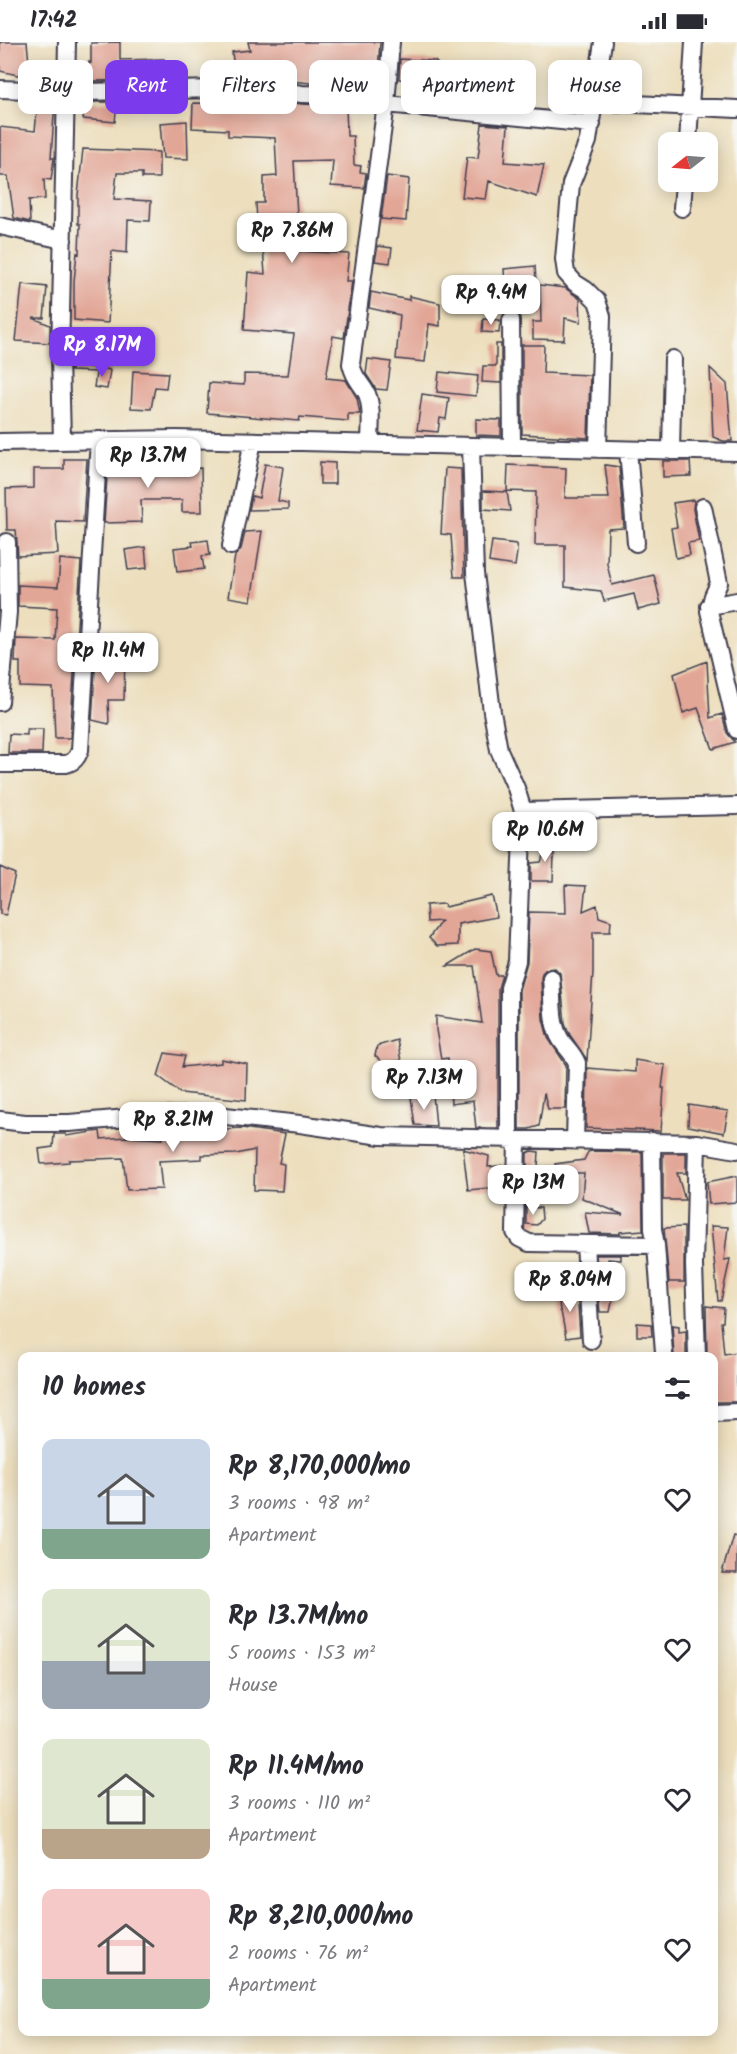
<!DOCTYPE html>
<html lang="en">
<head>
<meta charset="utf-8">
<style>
	body { margin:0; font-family:Kalam,sans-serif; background:#f7f7f7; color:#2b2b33; height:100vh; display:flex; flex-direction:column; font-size:22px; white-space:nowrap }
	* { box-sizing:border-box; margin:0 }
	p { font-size:20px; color:#7c7c81 }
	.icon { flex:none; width:33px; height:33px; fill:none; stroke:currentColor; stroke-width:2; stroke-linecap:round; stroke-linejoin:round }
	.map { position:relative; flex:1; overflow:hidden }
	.side { position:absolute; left:18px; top:1310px; width:700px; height:684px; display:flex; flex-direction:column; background:#fff; border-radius:12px; box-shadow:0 3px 15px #0003 }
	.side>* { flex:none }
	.hud { position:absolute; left:18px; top:18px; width:702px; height:54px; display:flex; gap:12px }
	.needle { width:39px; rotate:253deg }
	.controls { position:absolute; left:658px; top:90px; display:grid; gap:12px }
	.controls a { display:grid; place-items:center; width:60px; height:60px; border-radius:12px; background:#fff; box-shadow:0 3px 15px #0003; font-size:30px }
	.price { position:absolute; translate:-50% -51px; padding:0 14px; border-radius:12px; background:#fff; color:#222; font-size:20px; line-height:39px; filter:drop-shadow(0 2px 3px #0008) }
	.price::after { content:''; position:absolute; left:50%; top:36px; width:18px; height:14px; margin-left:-9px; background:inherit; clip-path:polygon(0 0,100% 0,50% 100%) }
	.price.selected { background:#7c3aed; color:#fff }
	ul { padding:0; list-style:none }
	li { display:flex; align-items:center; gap:18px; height:150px; padding:0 24px }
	li span { display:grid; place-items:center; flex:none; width:168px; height:120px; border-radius:12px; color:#555 }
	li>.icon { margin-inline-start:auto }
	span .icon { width:72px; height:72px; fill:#fffc; stroke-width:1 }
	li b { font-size:26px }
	h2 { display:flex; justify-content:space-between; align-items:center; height:72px; padding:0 24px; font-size:26px }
	.pill { padding:0 21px; border-radius:12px; background:#fff; box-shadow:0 3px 15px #0003; font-size:21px; line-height:54px }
	.pill.selected { background:#7c3aed; color:#fff }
	.status { display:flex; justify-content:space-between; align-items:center; height:42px; padding:0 30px; background:#fff; direction:ltr }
	.status svg { height:16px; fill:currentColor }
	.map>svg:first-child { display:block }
	.building { fill:#e2a696 }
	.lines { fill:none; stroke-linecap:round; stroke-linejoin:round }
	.minor-casing { stroke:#403e4f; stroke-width:20 }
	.minor { stroke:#fff; stroke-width:16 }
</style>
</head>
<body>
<div class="status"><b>17:42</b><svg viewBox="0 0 49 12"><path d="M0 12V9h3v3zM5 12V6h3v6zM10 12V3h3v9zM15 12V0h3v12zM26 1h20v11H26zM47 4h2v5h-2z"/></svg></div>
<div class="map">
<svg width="737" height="2012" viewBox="0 0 737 2012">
	<rect width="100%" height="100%" fill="#f6f6f2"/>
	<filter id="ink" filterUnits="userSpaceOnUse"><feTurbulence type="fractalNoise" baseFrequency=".0167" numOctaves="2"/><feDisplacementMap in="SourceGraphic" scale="12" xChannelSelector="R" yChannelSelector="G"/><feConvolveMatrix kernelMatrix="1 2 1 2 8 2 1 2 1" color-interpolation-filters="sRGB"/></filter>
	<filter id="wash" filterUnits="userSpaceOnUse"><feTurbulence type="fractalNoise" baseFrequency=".008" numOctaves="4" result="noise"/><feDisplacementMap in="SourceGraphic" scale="24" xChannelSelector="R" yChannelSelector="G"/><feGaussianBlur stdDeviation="1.35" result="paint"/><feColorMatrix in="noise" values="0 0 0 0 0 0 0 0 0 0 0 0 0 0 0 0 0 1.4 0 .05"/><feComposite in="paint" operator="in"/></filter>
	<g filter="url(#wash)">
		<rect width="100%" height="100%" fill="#eddfbe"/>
		<g id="blocks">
			<path class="building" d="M0 0H27L29 21 56 23V38H39L0 29Z
				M120 0V18L164 17 165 38 89 39V20L91 21V1Z
				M248 0H380L377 41 366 40 367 27 324 28 321 42 260 36H235L232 10 250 8Z
				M400 17 435 19 463 49 449 58 435 56 412 38 399 37Z
				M229 57H258L302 62 346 64 347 94H353L354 123 361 124 360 130 366 131 364 146 331 144 333 118 294 119 299 209 349 212 346 239H352L344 296 333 294 326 336 346 338 357 356 360 372H348V379L300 375 299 379 207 371 209 341 244 343V332L288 333 294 292 244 288 248 230 265 232 261 180H257L256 161H264V135L277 134 275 96 228 94V88L192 86 193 61 229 62Z
				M40 59H55L51 116H54L51 138 44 137 45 157 29 158 30 180 14 176 8 134H0V85L35 89 37 69H40Z
				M85 60H117L115 80 83 77Z
				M187 79 188 117 163 116 160 81Z
				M482 82 508 84 505 120 544 123 537 155 489 139 486 157 462 155 467 115 478 116Z
				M83 107 159 110V136H142V131H117L114 157 151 159 150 179 128 178 127 211 112 209 108 281 74 278V239L77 211 79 212 80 182H78V153Z
				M387 134 409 137 406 179 381 177Z
				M378 204 392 206 390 221 375 219Z
				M535 224 537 253 506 256 504 227Z
				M22 242 47 245 44 276H33L50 283V301L16 299Z
				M540 243 565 246 580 257 581 280 565 276 564 298 533 297V280H541Z
				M371 250 409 258V254L440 261V284L429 282 425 320 396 317 400 273 369 266Z
				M483 277 500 278 499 291 482 290Z
				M82 298 98 305 96 330 71 329V306L82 307Z
				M496 302H501V341L482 340 483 324H496Z
				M522 303H544L543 331 590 333 588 396 522 392Z
				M368 317 391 320 387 348 376 347 366 332Z
				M97 325 110 328 107 347 94 345Z
				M710 326 727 342 732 399H723L713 395Z
				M133 329 168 331 166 346 155 345 151 367 131 366Z
				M439 330 478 334 476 354 437 350Z
				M422 352 449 356 446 377 440 376 438 390 417 388Z
				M476 377 501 378V394L476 393Z
				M64 417H87L83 480 56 479 58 512 18 514 16 488H7L6 447 34 446V427H64Z
				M126 417V420L162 418V427L201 426 202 470H182V458H141L142 480 104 481 108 419Z
				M663 419H690L691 434 663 435Z
				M320 420 335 421V442H320Z
				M265 422 283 425 278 459 288 461V467L249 468 252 454 259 456Z
				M508 423 566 426 565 456H609L605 423 619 425 624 486 608 487 607 522 612 543 654 533 661 562 638 568 634 552 604 559 601 549 565 545V503H535L536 450 507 449Z
				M445 426 461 427 464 535H454L451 493 441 492Z
				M483 449 507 450 510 469 483 467Z
				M694 458 693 467 699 499 688 501 690 513 676 516 671 486 677 485 673 461Z
				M262 489 251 559 228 555 235 514 241 507 245 490Z
				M208 498 210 513 202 514 204 527 177 530 174 506 193 504 192 500Z
				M492 499 516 502 517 510 515 524 489 520Z
				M145 505 147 526 128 528 125 508Z
				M60 517 81 519 70 696H55L53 646 20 645V620H15L16 597 55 598 57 566 18 564V543L58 545Z
				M125 611 124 658H108L109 682 92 678 96 612Z
				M707 619 710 676 722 672 727 691 735 700 713 707 698 666 683 671 674 632Z
				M27 687H43L42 711H8L9 692 27 693Z
				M552 788 555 789 553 839H531V821L541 820Z
				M0 825 15 832 6 873 0 872Z
				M565 843 586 844 583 869 597 863 599 875 611 879 610 890H593V930L587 1018 570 993 565 981 560 931 555 926 546 927 542 931 541 937 543 977 548 996 566 1023 565 1067H548L544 1051 539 1084 529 1087H519V948L527 920 529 870 566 871Z
				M492 854 497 875 458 882V903L437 904 429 896 441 879 427 880 426 863 444 862 445 865Z
				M475 907 491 909 496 933H502L498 946V1086H476L473 1059 451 1062 448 1016 441 1017 436 988V974L482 981 474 924H447Z
				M397 998 401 1019 382 1020 375 1014 377 1004Z
				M165 1011 185 1014 182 1025 221 1021V1017L247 1022 246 1058 181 1051 158 1034Z
				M635 1018 665 1023 662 1046H664L661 1089 586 1086 587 1026 635 1030Z
				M433 1053 436 1084 415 1083 411 1055Z
				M689 1063 728 1069 724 1091 688 1084Z
				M242 1086 285 1092 279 1121 284 1122 282 1149 254 1148 255 1108 236 1112 202 1113V1117L159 1119 162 1147 127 1148 123 1116 69 1118V1120L41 1122 39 1107 53 1105 54 1092H66V1094L100 1089 101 1097 127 1095 163 1097 162 1091Z
				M463 1107 489 1114 488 1125 506 1123 505 1148 489 1146 468 1148Z
				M531 1109 539 1110 537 1139 527 1136V1111Z
				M591 1109 642 1110 643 1188 620 1190V1192L589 1191 585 1170 624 1173 582 1156 584 1131H556L555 1122 584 1118 588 1110Z
				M663 1111H686V1131H677L685 1158H663Z
				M737 1134V1160L709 1162 707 1140Z
				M526 1165 541 1166 542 1177 537 1183 526 1182Z
				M711 1184 728 1185 724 1218 730 1217 721 1259H718Z
				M684 1185V1240H669L664 1186Z
				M596 1213H621V1218L608 1217 612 1231 598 1234Z
				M606 1246 613 1255 610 1270H600L598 1247Z
				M577 1249 580 1294 566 1296 561 1269H560L558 1251Z
				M706 1264 724 1266 723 1280H721L724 1312 737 1310V1360H714V1314H707Z
				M637 1281 651 1282 652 1294H637Z
				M672 1283 679 1284V1290L686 1289V1314H674Z
				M733 1493 737 1494V1531H722Z"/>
		</g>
	</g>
	<g filter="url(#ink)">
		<use href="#blocks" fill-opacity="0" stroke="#403e4f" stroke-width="1.5"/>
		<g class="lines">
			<defs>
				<path id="minor" d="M0 47 86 50 259 46 302 52 364 54 386 62 391 0
					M595 60 737 67
					M688 100 694 0
					M682 166 684 140
					M0 184 63 198
					M511 278 512 405
					M62 399 60 315 67 0
					M0 400 176 397 737 410
					M370 401C370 386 373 366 367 352 361 340 355 339 351 322L386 62 592 82
					M471 404 475 531 492 670 499 708 516 746 523 769 517 919 509 946V1098
					M598 407 602 274 597 259 586 248 575 241 566 231 564 217 571 142 588 99 603 0
					M628 408 636 501
					M671 409 673 317
					M703 465 719 541 713 554 709 569 737 688
					M231 504 253 399
					M709 564 737 559
					M0 660 8 570 7 500
					M0 722H66C74 720 77 716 80 708L99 398
					M523 769 737 764
					M551 936C553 955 550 981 561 998 566 1006 573 1011 577 1021L575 1099
					M0 1078 25 1081H69L151 1074 216 1073 300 1082 381 1094 697 1101 737 1108
					M517 1098 515 1190 519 1196 529 1201 656 1203
					M652 1099 653 1187 656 1203 664 1311
					M585 1202 591 1298
					M697 1314 694 1223 697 1101
					M714 1371 737 1370"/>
			</defs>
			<use href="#minor" class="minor-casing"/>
			<use href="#minor" class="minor"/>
		</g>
	</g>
</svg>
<div class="controls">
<a><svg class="needle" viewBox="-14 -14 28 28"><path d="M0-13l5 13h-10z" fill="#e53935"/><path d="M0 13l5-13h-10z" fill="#7c7c81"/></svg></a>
</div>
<b class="price" style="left:292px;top:222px">Rp 7.86M</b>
<b class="price" style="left:491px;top:284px">Rp 9.4M</b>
<b class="price selected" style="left:102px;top:336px">Rp 8.17M</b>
<b class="price" style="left:148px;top:447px">Rp 13.7M</b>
<b class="price" style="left:108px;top:642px">Rp 11.4M</b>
<b class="price" style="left:545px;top:821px">Rp 10.6M</b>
<b class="price" style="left:424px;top:1069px">Rp 7.13M</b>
<b class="price" style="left:173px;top:1111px">Rp 8.21M</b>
<b class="price" style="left:533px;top:1174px">Rp 13M</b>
<b class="price" style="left:570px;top:1271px">Rp 8.04M</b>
<div class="hud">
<a class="pill">Buy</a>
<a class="pill selected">Rent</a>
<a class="pill">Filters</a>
<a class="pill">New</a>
<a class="pill">Apartment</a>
<a class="pill">House</a>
</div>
<section class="side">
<h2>10 homes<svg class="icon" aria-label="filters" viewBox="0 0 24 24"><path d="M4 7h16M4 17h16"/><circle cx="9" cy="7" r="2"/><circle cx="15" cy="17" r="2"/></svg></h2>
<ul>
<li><span style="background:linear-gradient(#c9d6e8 75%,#7fa58c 0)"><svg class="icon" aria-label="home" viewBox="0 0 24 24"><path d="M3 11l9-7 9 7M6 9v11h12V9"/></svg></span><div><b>Rp 8,170,000/mo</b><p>3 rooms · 98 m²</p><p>Apartment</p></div><svg class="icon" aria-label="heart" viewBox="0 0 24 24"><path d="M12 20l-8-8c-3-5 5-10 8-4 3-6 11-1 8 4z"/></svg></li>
<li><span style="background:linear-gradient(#dfe7d0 60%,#9aa5b1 0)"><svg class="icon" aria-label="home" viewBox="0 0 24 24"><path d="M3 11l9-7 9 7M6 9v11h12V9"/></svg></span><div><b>Rp 13.7M/mo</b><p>5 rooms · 153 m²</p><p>House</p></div><svg class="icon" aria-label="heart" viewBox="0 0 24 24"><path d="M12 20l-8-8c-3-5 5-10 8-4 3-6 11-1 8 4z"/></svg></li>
<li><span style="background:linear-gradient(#dfe7d0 75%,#b9a48a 0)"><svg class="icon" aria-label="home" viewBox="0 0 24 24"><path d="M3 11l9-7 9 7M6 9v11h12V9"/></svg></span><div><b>Rp 11.4M/mo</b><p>3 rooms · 110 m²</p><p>Apartment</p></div><svg class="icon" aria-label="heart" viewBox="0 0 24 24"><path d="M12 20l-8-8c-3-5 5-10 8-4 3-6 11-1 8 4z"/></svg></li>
<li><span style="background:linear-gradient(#f6c9c9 75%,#7fa58c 0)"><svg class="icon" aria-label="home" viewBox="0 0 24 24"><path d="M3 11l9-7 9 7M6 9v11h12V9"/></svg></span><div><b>Rp 8,210,000/mo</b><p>2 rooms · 76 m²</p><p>Apartment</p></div><svg class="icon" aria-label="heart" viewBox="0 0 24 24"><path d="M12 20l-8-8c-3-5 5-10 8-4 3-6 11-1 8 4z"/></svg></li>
</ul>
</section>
</div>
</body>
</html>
